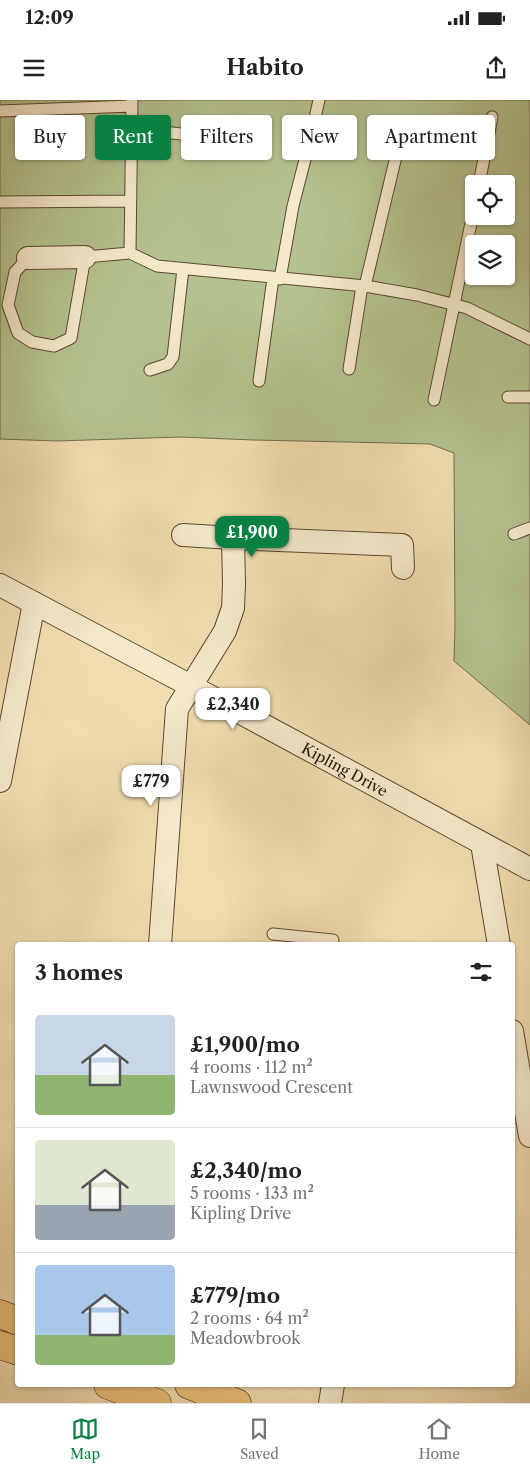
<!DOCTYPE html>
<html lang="en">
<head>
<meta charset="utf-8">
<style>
	body { margin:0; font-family:"Libre Caslon Text",serif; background:#f6f6f6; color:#222; height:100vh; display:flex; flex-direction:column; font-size:19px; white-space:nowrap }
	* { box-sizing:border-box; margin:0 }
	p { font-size:16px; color:#767676 }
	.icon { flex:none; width:28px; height:28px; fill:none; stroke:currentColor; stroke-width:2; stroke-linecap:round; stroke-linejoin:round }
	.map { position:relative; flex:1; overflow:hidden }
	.details { position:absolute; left:15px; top:842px; width:500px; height:445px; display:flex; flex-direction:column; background:#fff; border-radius:5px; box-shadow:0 1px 4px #0004 }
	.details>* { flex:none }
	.top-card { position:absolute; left:15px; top:15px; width:500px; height:45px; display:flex; gap:10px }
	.fabs { position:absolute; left:465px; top:75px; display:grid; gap:10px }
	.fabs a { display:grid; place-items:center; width:50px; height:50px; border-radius:5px; background:#fff; box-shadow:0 1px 4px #0004; font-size:25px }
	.price { position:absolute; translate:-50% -42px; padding:0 11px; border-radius:10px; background:#fff; color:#222; font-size:16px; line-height:32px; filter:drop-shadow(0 1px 2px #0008) }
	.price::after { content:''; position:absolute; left:50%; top:30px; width:15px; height:11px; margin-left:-8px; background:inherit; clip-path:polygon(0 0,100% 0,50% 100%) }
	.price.current { background:#0b8043; color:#fff }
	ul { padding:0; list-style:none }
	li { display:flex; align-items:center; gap:15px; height:125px; padding:0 20px }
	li+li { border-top:1px solid #e0e0e0 }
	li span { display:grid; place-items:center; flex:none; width:140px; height:100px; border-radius:5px; color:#555 }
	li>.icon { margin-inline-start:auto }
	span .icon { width:60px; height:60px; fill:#fffc; stroke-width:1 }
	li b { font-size:21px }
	h2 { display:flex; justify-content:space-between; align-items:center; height:60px; padding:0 20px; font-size:21px }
	.chip { padding:0 18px; border-radius:5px; background:#fff; box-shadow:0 1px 4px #0004; font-size:18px; line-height:45px }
	.chip.current { background:#0b8043; color:#fff }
	.status { display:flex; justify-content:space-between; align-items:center; height:35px; padding:0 25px; background:#fff; direction:ltr }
	.status svg { height:14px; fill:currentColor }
	header { display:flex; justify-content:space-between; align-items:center; height:65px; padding:0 20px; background:#fff; font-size:22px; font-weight:700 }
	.menu { display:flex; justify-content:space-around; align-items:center; height:70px; border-top:1px solid #e0e0e0; background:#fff; font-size:14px; color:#767676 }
	.menu a { display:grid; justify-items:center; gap:2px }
	.menu .current { color:#0b8043 }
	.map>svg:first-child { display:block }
	.green { fill:#b4c28f; stroke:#6f6c4a; fill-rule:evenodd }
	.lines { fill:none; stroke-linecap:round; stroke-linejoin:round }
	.lane-casing { stroke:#5c482f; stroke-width:13 }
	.street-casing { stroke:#5c482f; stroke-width:24 }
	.highway-casing { stroke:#2a1704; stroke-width:29 }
	.lane { stroke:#f5e9cb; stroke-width:11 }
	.street { stroke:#f5e9cb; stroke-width:22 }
	.highway { stroke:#e8be78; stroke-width:28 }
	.labels { text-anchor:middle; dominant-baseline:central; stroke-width:4; stroke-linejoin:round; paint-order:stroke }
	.street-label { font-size:15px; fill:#2a1704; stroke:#f5e9cb }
</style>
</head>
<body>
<div class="status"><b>12:09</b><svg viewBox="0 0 49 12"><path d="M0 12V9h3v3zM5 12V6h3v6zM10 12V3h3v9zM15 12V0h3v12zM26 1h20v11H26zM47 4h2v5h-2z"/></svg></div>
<header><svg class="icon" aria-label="menu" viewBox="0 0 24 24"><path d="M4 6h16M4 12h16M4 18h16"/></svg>Habito<svg class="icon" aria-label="share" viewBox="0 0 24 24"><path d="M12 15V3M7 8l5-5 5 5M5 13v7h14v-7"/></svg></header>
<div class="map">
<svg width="530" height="1303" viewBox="0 0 530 1303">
	<rect width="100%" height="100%" fill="#f0ddaf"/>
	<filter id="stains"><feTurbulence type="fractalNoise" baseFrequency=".004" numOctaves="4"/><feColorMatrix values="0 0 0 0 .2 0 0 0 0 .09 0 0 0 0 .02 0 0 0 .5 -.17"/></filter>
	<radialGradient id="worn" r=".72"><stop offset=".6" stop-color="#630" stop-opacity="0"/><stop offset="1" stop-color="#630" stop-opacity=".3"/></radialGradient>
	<path class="green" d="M0 0H530V625L454 561 455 526 454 353 430 344 391 343 253 340 180 337 57 341 0 339ZM474 84H506V116H474ZM474 144H506V176H474Z"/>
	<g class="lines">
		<defs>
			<path id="lane" d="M132 0 130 153 157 166 365 186 417 195 467 208 530 239
				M0 11 132 6
				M130 37 163 32 246 41
				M479 84 492 17
				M0 102 130 101
				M28 158 15 172 8 205 18 233 32 242 54 246 71 238 85 157 130 153
				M280 179 293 106 310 40 319 0
				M365 186 399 44
				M349 269 362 186
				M150 270 168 264 173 257 183 169
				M259 281 273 178
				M508 297H530
				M434 300 474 109
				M514 434 530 428
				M273 834 333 840 332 845"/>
			<g id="street">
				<path d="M28 158 85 157"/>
				<path d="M183 435 233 438"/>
				<path id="s1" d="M0 485 191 586 530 769"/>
				<path d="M0 681 34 503"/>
				<path d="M482 744 499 845"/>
				<path d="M160 845 177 609 225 531 233 508 234 484 233 438 402 445 403 468"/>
				<path d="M512 931 530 1036"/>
				<path d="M330 1303 333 1285"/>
			</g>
			<path id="highway" d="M0 1214 18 1221
				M0 1245 18 1251
				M108 1285 157 1303
				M189 1285 237 1303"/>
		</defs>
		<use href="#lane" class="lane-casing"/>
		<use href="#street" class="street-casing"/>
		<use href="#highway" class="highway-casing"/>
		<use href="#lane" class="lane"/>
		<use href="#street" class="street"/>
		<use href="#highway" class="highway"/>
	</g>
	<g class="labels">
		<g class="street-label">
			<text stroke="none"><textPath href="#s1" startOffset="391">Kipling Drive</textPath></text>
		</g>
	</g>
	<rect width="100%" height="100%" filter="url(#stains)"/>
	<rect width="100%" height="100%" fill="url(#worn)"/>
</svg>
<div class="fabs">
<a><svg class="icon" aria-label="locate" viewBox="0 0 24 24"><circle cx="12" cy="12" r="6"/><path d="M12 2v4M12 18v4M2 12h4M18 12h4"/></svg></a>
<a><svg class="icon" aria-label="layers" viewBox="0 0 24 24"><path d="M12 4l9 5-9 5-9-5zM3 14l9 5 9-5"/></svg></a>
</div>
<b class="price current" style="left:252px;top:458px">£1,900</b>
<b class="price" style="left:233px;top:630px">£2,340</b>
<b class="price" style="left:151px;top:707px">£779</b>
<div class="top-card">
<a class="chip">Buy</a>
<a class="chip current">Rent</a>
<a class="chip">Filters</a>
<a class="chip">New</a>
<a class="chip">Apartment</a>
</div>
<section class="details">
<h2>3 homes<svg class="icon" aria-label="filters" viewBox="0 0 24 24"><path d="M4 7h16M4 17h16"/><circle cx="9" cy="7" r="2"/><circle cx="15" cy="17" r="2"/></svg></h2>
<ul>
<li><span style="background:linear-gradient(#c9d6e8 60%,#8fb573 0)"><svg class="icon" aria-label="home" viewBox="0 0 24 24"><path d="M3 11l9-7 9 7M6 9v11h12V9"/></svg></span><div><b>£1,900/mo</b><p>4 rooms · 112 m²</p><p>Lawnswood Crescent</p></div></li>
<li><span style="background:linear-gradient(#dfe7d0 65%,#9aa5b1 0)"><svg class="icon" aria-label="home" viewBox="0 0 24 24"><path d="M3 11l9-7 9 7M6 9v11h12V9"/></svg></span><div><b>£2,340/mo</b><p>5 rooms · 133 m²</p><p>Kipling Drive</p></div></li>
<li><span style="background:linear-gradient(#a9c7e8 70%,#8fb573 0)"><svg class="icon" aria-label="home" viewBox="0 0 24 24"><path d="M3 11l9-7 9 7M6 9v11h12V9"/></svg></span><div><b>£779/mo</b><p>2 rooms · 64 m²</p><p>Meadowbrook</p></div></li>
</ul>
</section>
</div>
<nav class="menu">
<a class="current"><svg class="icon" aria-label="map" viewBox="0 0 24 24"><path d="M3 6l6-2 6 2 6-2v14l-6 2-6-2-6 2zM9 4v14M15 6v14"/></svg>Map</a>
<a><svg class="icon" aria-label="saved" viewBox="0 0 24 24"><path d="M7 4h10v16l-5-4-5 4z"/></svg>Saved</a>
<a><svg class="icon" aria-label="home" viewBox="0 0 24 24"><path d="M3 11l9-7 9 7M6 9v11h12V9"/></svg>Home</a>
</nav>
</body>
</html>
